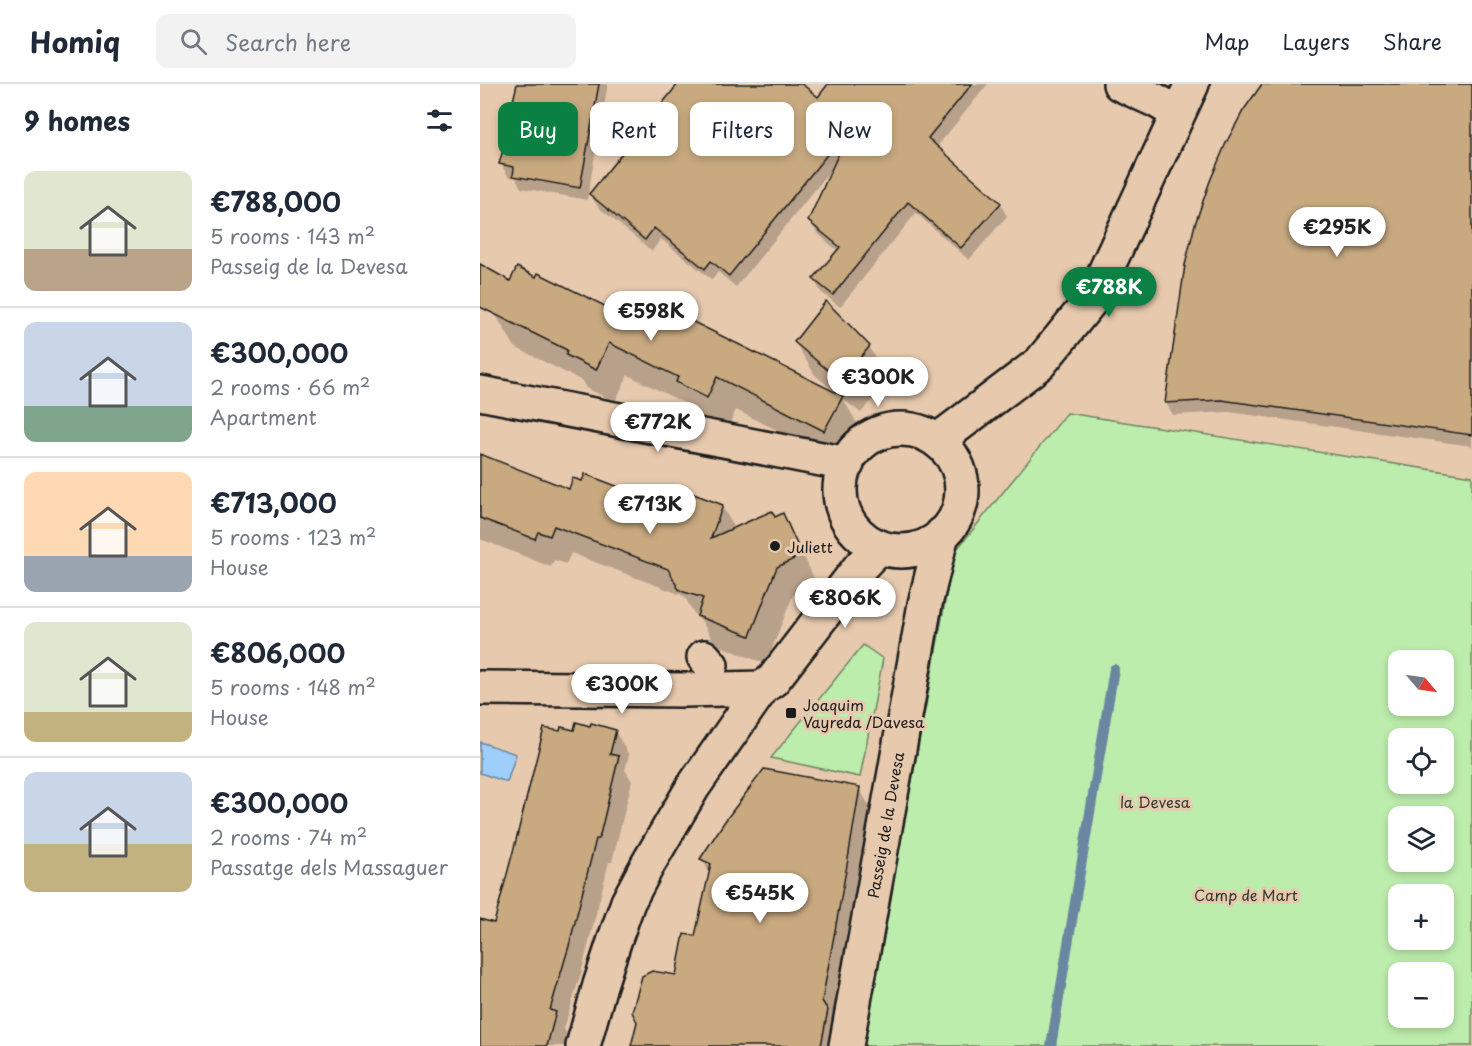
<!DOCTYPE html>
<html lang="en">
<head>
<meta charset="utf-8">
<style>
	body { margin:0; font-family:"Playpen Sans",sans-serif; background:#f2f2f3; color:#1f2937; height:100vh; display:flex; flex-direction:column; font-size:22px; white-space:nowrap }
	* { box-sizing:border-box; margin:0 }
	p { font-size:20px; color:#747a83 }
	.icon { flex:none; width:33px; height:33px; fill:none; stroke:currentColor; stroke-width:2; stroke-linecap:round; stroke-linejoin:round }
	.map { position:relative; flex:1; overflow:hidden }
	.panel { display:flex; flex-direction:column; background:#fff; width:480px }
	.panel>* { flex:none }
	.hud { position:absolute; left:18px; top:18px; width:570px; height:54px; display:flex; gap:12px }
	.needle { width:39px; rotate:119deg }
	.fabs { position:absolute; left:908px; top:566px; display:grid; gap:12px }
	.fabs a { display:grid; place-items:center; width:66px; height:66px; border-radius:12px; background:#fff; box-shadow:0 3px 9px #0003; font-size:30px }
	.price { position:absolute; translate:-50% -51px; padding:0 14px; border-radius:21px; background:#fff; color:#222; font-size:20px; line-height:39px; filter:drop-shadow(0 2px 3px #0008) }
	.price::after { content:''; position:absolute; left:50%; top:36px; width:18px; height:14px; margin-left:-9px; background:inherit; clip-path:polygon(0 0,100% 0,50% 100%) }
	.price.selected { background:#0b8043; color:#fff }
	ul { padding:0; list-style:none }
	li { display:flex; align-items:center; gap:18px; height:150px; padding:0 24px }
	li+li { border-top:2px solid #e0e1e3 }
	li span { display:grid; place-items:center; flex:none; width:168px; height:120px; border-radius:12px; color:#555 }
	li>.icon { margin-inline-start:auto }
	span .icon { width:72px; height:72px; fill:#fffc; stroke-width:1 }
	li b { font-size:26px }
	h2 { display:flex; justify-content:space-between; align-items:center; height:72px; padding:0 24px; font-size:26px }
	.tag { padding:0 21px; border-radius:12px; background:#fff; box-shadow:0 3px 9px #0003; font-size:21px; line-height:54px }
	.tag.selected { background:#0b8043; color:#fff }
	header { display:flex; align-items:center; gap:36px; box-sizing:border-box; height:84px; padding:0 30px; background:#fff; border-bottom:2px solid #e0e1e3 }
	header strong { font-size:28px }
	nav { display:flex; gap:33px; margin-inline-start:auto; font-size:21px }
	.search { width:420px; height:54px; background:#f2f2f3; display:flex; align-items:center; gap:15px; box-sizing:border-box; padding:0 21px; border-radius:12px; color:#747a83; font-size:22px }
	main { display:flex; flex:1; min-height:0 }
	.map>svg:first-child { display:block }
	.green { fill:#bdedac; stroke:#6c8464; stroke-width:1.5; fill-rule:evenodd }
	.water { fill:#9ecefa; stroke:#6a87a1; stroke-width:1.5 }
	.shadow { fill:#0003 }
	.lines { fill:none; stroke-linecap:round; stroke-linejoin:round }
	.stream { stroke:#6a87a1; stroke-width:10 }
	.building { fill:#c8a980; stroke:#1c1c1c; stroke-width:1.5 }
	.minor-casing { stroke:#1c1c1c; stroke-width:38 }
	.minor { stroke:#e7caae; stroke-width:33 }
	.poi-dot { fill:#1c1c1c; stroke:#e7caae; stroke-width:2 }
	.labels { text-anchor:middle; dominant-baseline:central; stroke-width:6; stroke-linejoin:round; paint-order:stroke }
	.poi-label { font-size:15px; fill:#1c1c1c; stroke:#e7caae; text-anchor:start }
	.park-label { font-size:15px; fill:#343b32; stroke:#e7caae }
	.street-label { font-size:15px; fill:#1c1c1c; stroke:#e7caae }
</style>
</head>
<body>
<header>
<strong>Homiq</strong>
<div class="search"><svg class="icon" aria-label="search" viewBox="0 0 24 24"><circle cx="10" cy="10" r="6"/><path d="M15 15l6 6"/></svg>Search here</div>
<nav><a>Map</a><a>Layers</a><a>Share</a></nav>
</header>
<main>
<section class="panel">
<h2>9 homes<svg class="icon" aria-label="filters" viewBox="0 0 24 24"><path d="M4 7h16M4 17h16"/><circle cx="9" cy="7" r="2"/><circle cx="15" cy="17" r="2"/></svg></h2>
<ul>
<li><span style="background:linear-gradient(#dfe7d0 65%,#b9a48a 0)"><svg class="icon" aria-label="home" viewBox="0 0 24 24"><path d="M3 11l9-7 9 7M6 9v11h12V9"/></svg></span><div><b>€788,000</b><p>5 rooms · 143 m²</p><p>Passeig de la Devesa</p></div></li>
<li><span style="background:linear-gradient(#c9d6e8 70%,#7fa58c 0)"><svg class="icon" aria-label="home" viewBox="0 0 24 24"><path d="M3 11l9-7 9 7M6 9v11h12V9"/></svg></span><div><b>€300,000</b><p>2 rooms · 66 m²</p><p>Apartment</p></div></li>
<li><span style="background:linear-gradient(#ffd9b3 70%,#9aa5b1 0)"><svg class="icon" aria-label="home" viewBox="0 0 24 24"><path d="M3 11l9-7 9 7M6 9v11h12V9"/></svg></span><div><b>€713,000</b><p>5 rooms · 123 m²</p><p>House</p></div></li>
<li><span style="background:linear-gradient(#dfe7d0 75%,#c2b280 0)"><svg class="icon" aria-label="home" viewBox="0 0 24 24"><path d="M3 11l9-7 9 7M6 9v11h12V9"/></svg></span><div><b>€806,000</b><p>5 rooms · 148 m²</p><p>House</p></div></li>
<li><span style="background:linear-gradient(#c9d6e8 60%,#c2b280 0)"><svg class="icon" aria-label="home" viewBox="0 0 24 24"><path d="M3 11l9-7 9 7M6 9v11h12V9"/></svg></span><div><b>€300,000</b><p>2 rooms · 74 m²</p><p>Passatge dels Massaguer</p></div></li>
</ul>
</section>
<div class="map">
<svg width="992" height="962" viewBox="0 0 992 962">
	<rect width="100%" height="100%" fill="#e7caae"/>
	<filter id="ink" filterUnits="userSpaceOnUse"><feTurbulence type="fractalNoise" baseFrequency=".0167" numOctaves="2"/><feDisplacementMap in="SourceGraphic" scale="12" xChannelSelector="R" yChannelSelector="G"/><feConvolveMatrix kernelMatrix="1 2 1 2 8 2 1 2 1" color-interpolation-filters="sRGB"/></filter>
	<g filter="url(#ink)">
		<path class="green" d="M587 329 992 392V962H383L474 469ZM918 576H963V621H918ZM918 654H963V699H918ZM918 732H963V777H918ZM918 810H963V855H918ZM918 888H963V933H918Z
			M383 561 403 575 380 693 291 674Z"/>
		<path class="water" d="M0 658 36 670 27 698 0 689Z"/>
		<path class="shadow" d="M38 0H128L107 116 41 104 36 94 28 92 21 80 32 42 29 38Z
			M200 0H319L338 15 350 0H508L456 64 520 120 527 132 489 176 436 129 360 223 341 208 334 196 358 167 337 149 330 137 352 85 256 203 238 188 232 196 181 155 172 167 118 123 111 111Z
			M784 0H992V362L749 328 693 331 686 319Z
			M15 230 139 231 354 309 355 308 335 291 315 258 389 263 408 296 381 329 363 315 381 346 364 379 256 326 247 346 217 331 212 323 148 291 135 318 106 304 102 297 35 263Z
			M0 372 90 407 197 427 242 422 255 445 302 431 318 460 334 494 326 498 329 504 313 511 286 580 235 560 221 536 216 533 204 512 91 469 86 480 74 476 71 483 0 455Z
			M135 647 149 671 145 686 152 697 132 778H129L102 886 84 945 89 953 86 962H0V837L15 841 81 649Z
			M379 704 390 723 377 801 352 937 358 946 355 962H153L197 893 216 854 230 790 222 775Z"/>
		<g class="lines">
			<path class="stream" d="M571 962 634 585"/>
		</g>
		<path class="building" d="M37 0H119L100 104 33 92 34 83 19 80 31 38H28Z
			M198 0H322L338 13 348 0H492L448 54 521 119 481 164 428 118 353 211 333 195 360 163 328 137 363 60 358 57 249 192 231 177 225 185 174 144 165 156 109 110Z
			M782 0H992V351L741 316 685 319 705 181 715 140 730 97 746 59 763 27Z
			M0 180 30 197 37 183 56 193 58 189 139 229 147 210 167 220 169 216 363 312 344 347 237 293 227 314 196 298 198 293 129 259 116 286 86 271 87 266 0 223Z
			M346 217 390 262 361 297 314 258Z
			M0 370 89 405 93 394 102 397 105 390 196 425 203 406 243 421 231 454 292 427 295 433 303 429 319 465 311 469 314 475 297 483 270 552 217 532 223 514 201 507 198 504 188 485 74 442 70 452 58 448 55 455 0 434Z
			M96 638 110 642 111 639 136 646 130 670 139 672 119 755H116L89 862 70 926 76 928 67 962H0V835L14 839 35 760 64 644 80 647 81 643 94 646Z
			M284 685 380 703 367 781 342 917 348 926 341 962H151L157 938 152 928 162 892 172 887 196 891 204 850 215 852 231 780 220 775 245 737Z"/>
		<g class="lines">
			<defs>
				<path id="minor" d="M640 0 675 16 698 29
					M0 309 367 380
					M360 406a61 61 0 1 1 122 0a61 61 0 1 1-122 0Z
					M457 357 560 279 613 214 712 0
					M224 573 231 581
					M0 604 205 606 282 604
					M103 962 120 901 135 855 148 818 168 780 213 703 282 604 293 596 379 484 399 463
					M366 962 445 520 462 450"/>
			</defs>
			<use href="#minor" class="minor-casing"/>
			<use href="#minor" class="minor"/>
		</g>
	</g>
	<g class="poi-dot">
		<circle cx="295" cy="462" r="6"/>
		<rect x="305" y="623" width="12" height="12" rx="3"/>
	</g>
	<g class="labels">
		<g class="poi-label">
			<text x="307" y="462">Juliett</text>
			<text x="323" y="620">Joaquim<tspan x="323" dy="17">Vayreda /Davesa</tspan></text>
		</g>
		<g class="park-label">
			<text x="675" y="717">la Devesa</text>
			<text x="766" y="810">Camp de Mart</text>
		</g>
		<g class="street-label">
			<text transform="translate(405 741) rotate(-80)">Passeig de la Devesa</text>
		</g>
	</g>
</svg>
<div class="fabs">
<a><svg class="needle" viewBox="-14 -14 28 28"><path d="M0-13l5 13h-10z" fill="#e53935"/><path d="M0 13l5-13h-10z" fill="#747a83"/></svg></a>
<a><svg class="icon" aria-label="locate" viewBox="0 0 24 24"><circle cx="12" cy="12" r="6"/><path d="M12 2v4M12 18v4M2 12h4M18 12h4"/></svg></a>
<a><svg class="icon" aria-label="layers" viewBox="0 0 24 24"><path d="M12 4l9 5-9 5-9-5zM3 14l9 5 9-5"/></svg></a>
<a>+</a>
<a>−</a>
</div>
<b class="price" style="left:857px;top:174px">€295K</b>
<b class="price selected" style="left:629px;top:234px">€788K</b>
<b class="price" style="left:171px;top:258px">€598K</b>
<b class="price" style="left:398px;top:324px">€300K</b>
<b class="price" style="left:178px;top:369px">€772K</b>
<b class="price" style="left:170px;top:451px">€713K</b>
<b class="price" style="left:365px;top:545px">€806K</b>
<b class="price" style="left:142px;top:631px">€300K</b>
<b class="price" style="left:280px;top:840px">€545K</b>
<div class="hud">
<a class="tag selected">Buy</a>
<a class="tag">Rent</a>
<a class="tag">Filters</a>
<a class="tag">New</a>
</div>
</div>
</main>
</body>
</html>
